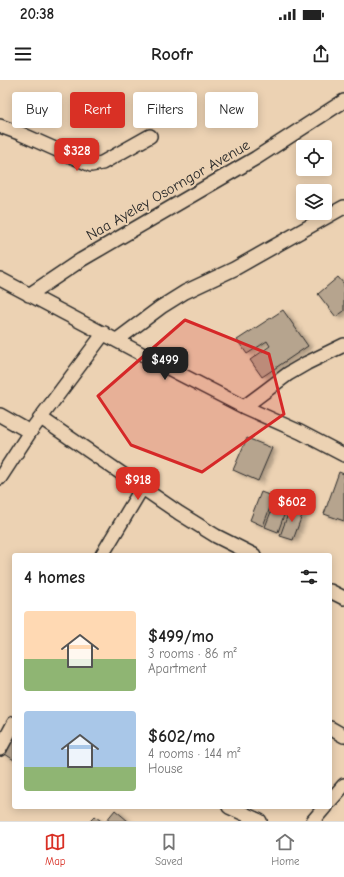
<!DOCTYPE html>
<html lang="en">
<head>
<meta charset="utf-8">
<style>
	body { margin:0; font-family:"Comic Neue",sans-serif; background:#f2f2f2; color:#222; height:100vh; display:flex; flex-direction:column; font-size:15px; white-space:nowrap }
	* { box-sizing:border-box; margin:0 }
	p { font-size:13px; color:#767676 }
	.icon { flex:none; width:22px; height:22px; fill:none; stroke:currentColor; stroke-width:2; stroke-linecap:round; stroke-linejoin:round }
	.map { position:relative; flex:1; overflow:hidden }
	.side { position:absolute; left:12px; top:473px; width:320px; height:256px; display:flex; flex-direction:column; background:#fff; border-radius:4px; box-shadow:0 2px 10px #0003 }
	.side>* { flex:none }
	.hud { position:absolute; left:12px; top:12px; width:320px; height:36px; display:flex; gap:8px }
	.fabs { position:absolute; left:296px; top:60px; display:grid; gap:8px }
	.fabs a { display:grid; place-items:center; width:36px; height:36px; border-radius:4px; background:#fff; box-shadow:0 2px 10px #0003; font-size:20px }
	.price { position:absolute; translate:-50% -34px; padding:0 9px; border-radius:8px; background:#d93025; color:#fff; font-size:13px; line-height:26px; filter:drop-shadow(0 1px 2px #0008) }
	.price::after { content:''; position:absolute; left:50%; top:24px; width:12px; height:9px; margin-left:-6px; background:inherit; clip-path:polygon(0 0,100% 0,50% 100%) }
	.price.on { background:#222; color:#fff }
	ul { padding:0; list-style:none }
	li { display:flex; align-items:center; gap:12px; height:100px; padding:0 12px }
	li span { display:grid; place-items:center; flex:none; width:112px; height:80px; border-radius:4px; color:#555 }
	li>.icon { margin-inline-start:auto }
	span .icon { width:48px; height:48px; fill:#fffc; stroke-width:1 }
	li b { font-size:17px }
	h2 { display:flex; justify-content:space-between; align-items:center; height:48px; padding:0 12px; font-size:17px }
	.tag { padding:0 14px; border-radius:4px; background:#fff; box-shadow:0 2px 10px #0003; font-size:14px; line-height:36px }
	.tag.on { background:#d93025; color:#fff }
	.status { display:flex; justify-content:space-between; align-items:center; height:28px; padding:0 20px; background:#fff; direction:ltr }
	.status svg { height:11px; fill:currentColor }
	header { display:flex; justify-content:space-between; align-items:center; height:52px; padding:0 12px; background:#fff; font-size:18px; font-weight:700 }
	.tabs { display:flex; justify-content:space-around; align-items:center; height:56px; border-top:1px solid #e0e0e0; background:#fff; font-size:11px; color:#767676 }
	.tabs a { display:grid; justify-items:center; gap:2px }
	.tabs .on { color:#d93025 }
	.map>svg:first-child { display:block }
	.building { fill:#b6a48e; stroke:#2b2b2b; filter:url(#shadow) }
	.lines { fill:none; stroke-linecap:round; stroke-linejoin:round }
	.minor-casing { stroke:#2b2b2b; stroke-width:16 }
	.minor { stroke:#ecd2b3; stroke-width:13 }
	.marked { fill:#d62828; fill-opacity:0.2; stroke:#d62828; stroke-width:3; stroke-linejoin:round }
	.labels { text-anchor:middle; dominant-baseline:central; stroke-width:4; stroke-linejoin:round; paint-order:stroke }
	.street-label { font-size:15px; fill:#2b2b2b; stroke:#ecd2b3 }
</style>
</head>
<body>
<div class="status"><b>20:38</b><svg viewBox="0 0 49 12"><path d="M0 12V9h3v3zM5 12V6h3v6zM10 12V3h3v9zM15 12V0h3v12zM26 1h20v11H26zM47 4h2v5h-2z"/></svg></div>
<header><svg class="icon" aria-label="menu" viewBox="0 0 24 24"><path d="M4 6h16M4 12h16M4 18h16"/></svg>Roofr<svg class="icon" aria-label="share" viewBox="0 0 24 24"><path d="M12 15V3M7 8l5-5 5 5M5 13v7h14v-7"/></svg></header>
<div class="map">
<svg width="344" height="741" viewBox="0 0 344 741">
	<defs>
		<filter id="shadow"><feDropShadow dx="4.5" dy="2.5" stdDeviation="2" flood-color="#0004"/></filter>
	</defs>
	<rect width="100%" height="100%" fill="#ecd2b3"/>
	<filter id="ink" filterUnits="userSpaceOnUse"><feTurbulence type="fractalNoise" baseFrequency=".025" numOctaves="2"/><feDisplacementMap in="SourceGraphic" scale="8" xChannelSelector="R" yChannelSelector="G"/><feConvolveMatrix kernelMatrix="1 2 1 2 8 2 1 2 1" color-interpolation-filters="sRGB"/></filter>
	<g filter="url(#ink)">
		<path class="building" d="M338 197 344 204V231L336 237 318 214Z
			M283 230 308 266 262 297 250 280 270 266 267 261 247 274 237 260Z
			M247 358 272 368 258 401 233 390Z
			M339 392 344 394V441L324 434Z
			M261 412 274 417 263 446 250 440Z
			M276 419 288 424 278 452 265 447Z
			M291 426 304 430 293 460 280 456Z
			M14 654V680L2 672Z
			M115 730 128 741H106Z
			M95 736 101 741H90Z"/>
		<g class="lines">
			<defs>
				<path id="minor" d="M0 46 19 53 91 85 102 83 150 56
					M0 199 174 291 244 327 300 352 344 375
					M29 215 81 180 256 78 344 21
					M117 260 161 227 185 212 234 189 344 127
					M244 327 288 294 307 283 344 265
					M0 335 30 352
					M41 338 179 433 216 456 254 475
					M0 398 30 352 104 253
					M102 475 142 408
					M330 511 344 518
					M330 648 344 656
					M0 669 14 643
					M330 721 344 705
					M229 727 260 741
					M313 741 325 727"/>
			</defs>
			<use href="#minor" class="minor-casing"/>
			<use href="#minor" class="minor"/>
		</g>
	</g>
	<path class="marked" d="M185 240 269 274 284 334 202 392 131 365 98 316Z"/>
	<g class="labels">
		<g class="street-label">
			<text transform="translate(168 110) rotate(-30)">Naa Ayeley Osorngor Avenue</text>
		</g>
	</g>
</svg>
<div class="fabs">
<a><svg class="icon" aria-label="locate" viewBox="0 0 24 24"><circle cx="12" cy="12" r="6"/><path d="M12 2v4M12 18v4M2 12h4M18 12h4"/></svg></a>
<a><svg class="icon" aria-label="layers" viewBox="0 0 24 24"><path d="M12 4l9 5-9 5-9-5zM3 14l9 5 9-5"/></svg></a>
</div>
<b class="price" style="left:77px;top:92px">$328</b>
<b class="price on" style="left:165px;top:301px">$499</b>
<b class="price" style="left:138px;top:421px">$918</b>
<b class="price" style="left:292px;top:443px">$602</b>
<div class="hud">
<a class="tag">Buy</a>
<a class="tag on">Rent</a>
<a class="tag">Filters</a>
<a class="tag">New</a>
</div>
<section class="side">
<h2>4 homes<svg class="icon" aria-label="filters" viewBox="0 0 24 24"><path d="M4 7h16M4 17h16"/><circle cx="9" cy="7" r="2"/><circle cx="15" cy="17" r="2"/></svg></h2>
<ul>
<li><span style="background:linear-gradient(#ffd9b3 60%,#8fb573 0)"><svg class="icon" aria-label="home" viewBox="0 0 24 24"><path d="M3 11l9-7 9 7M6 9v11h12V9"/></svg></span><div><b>$499/mo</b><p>3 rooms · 86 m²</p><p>Apartment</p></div></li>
<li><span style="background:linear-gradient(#a9c7e8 70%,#8fb573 0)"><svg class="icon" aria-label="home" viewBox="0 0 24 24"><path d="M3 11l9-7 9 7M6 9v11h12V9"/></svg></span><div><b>$602/mo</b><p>4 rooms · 144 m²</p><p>House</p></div></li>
</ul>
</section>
</div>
<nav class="tabs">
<a class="on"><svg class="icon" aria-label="map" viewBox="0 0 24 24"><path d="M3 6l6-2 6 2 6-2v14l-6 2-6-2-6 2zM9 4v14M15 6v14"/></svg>Map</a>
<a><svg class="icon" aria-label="saved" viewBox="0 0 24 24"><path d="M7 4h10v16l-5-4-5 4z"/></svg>Saved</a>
<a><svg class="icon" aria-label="home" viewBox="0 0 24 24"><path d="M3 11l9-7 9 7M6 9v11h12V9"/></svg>Home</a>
</nav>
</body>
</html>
